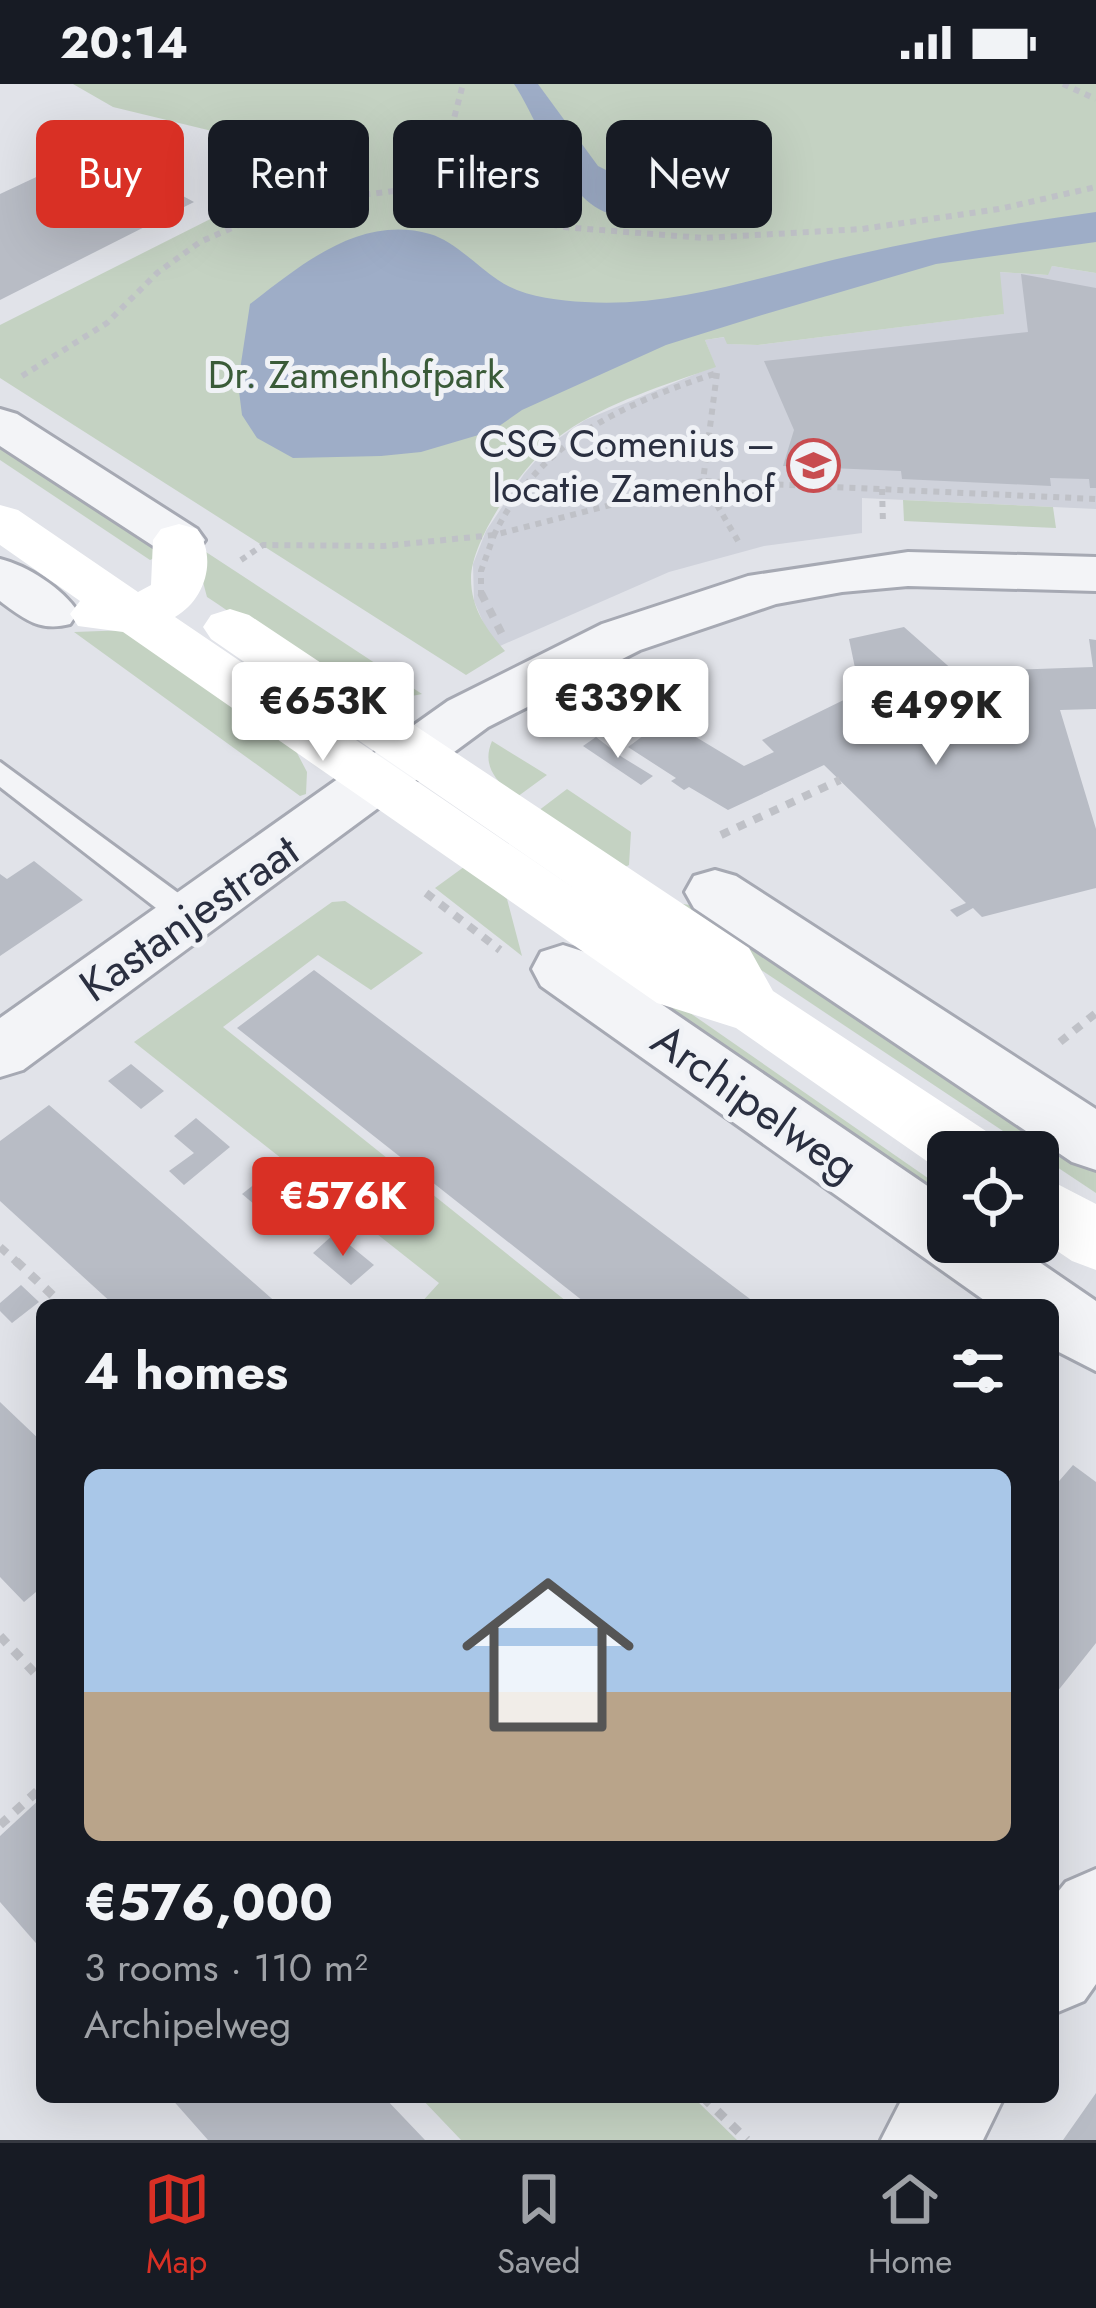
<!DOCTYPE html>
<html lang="en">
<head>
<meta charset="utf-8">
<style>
	body { margin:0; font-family:Jost,sans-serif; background:#242831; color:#f1f3f6; height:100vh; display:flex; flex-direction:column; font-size:45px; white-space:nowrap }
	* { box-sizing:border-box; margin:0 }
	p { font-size:39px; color:#9ea1a6 }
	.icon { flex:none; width:66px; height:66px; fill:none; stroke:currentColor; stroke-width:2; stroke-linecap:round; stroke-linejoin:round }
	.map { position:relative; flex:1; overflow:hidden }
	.drawer { position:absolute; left:36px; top:1215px; width:1023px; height:804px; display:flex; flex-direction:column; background:#171b24; border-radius:18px; box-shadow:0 12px 48px #0002 }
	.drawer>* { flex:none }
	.guide { position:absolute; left:36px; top:36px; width:1026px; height:108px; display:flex; gap:24px }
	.controls { position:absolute; left:927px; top:1047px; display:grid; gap:24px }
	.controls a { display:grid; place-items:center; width:132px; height:132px; border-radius:18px; background:#171b24; box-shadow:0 12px 48px #0002; font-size:60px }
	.price { position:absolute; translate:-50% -102px; padding:0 27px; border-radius:12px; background:#fff; color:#222; font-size:39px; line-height:78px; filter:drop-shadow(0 3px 6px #0008) }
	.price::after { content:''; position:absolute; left:50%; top:72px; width:36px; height:27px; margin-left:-18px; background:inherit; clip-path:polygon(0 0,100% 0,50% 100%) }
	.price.current { background:#d93025; color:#fff }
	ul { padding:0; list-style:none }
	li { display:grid; align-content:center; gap:24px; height:636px; padding:0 48px }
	li span { display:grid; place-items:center; height:372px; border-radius:18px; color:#555 }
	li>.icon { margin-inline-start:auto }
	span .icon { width:216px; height:216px; fill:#fffc; stroke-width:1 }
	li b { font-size:51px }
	h2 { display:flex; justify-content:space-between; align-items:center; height:144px; padding:0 48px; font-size:51px }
	.tag { padding:0 42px; border-radius:18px; background:#171b24; box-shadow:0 12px 48px #0002; font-size:42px; line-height:108px }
	.tag.current { background:#d93025; color:#fff }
	.status { display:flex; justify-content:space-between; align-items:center; height:84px; padding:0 60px; background:#171b24; direction:ltr }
	.status svg { height:33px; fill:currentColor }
	.menu { display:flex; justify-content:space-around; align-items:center; height:168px; border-top:3px solid #363941; background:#171b24; font-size:33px; color:#9ea1a6 }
	.menu a { display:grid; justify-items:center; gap:6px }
	.menu .current { color:#d93025 }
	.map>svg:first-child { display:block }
	.built { fill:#cfd2db }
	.green { fill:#c4d2c2 }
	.water { fill:#9eadc7 }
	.building { fill:#b8bcc5 }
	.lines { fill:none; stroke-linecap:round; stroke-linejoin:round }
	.lane-casing { stroke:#a6a9b3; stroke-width:6 }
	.street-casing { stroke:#a6a9b3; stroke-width:6 }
	.path-far2 { stroke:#bfc1c7; stroke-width:6; stroke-dasharray:6 6; stroke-linecap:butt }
	.path-far1 { stroke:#bfc1c7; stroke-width:8; stroke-dasharray:9 9; stroke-linecap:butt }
	.path { stroke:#bfc1c7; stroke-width:9; stroke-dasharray:10 10; stroke-linecap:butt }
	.lane { fill:#f3f4f7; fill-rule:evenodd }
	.street { fill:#f3f4f7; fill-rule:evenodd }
	.secondary { fill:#fff; fill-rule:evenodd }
	.labels { text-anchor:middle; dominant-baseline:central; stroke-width:10; stroke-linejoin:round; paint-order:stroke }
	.far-park-label { font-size:39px; fill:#3a5b38; stroke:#f0f2f6 }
	.far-poi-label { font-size:39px; fill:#2a2f40; stroke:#f0f2f6; text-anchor:end }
	.street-label { font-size:45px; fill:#2a2f40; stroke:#f0f2f6 }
</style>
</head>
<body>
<div class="status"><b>20:14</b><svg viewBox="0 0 49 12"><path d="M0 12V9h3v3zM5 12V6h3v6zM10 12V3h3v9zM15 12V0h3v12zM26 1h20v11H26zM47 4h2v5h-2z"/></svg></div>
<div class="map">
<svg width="1096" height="2056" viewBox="0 0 1096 2056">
	<rect width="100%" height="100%" fill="#e1e3e9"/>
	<path class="built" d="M1052 182 1096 189V425L862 414V449L764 462 669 488 500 562 486 545 474 517 473 480 486 447 524 390 549 361 585 336 715 282 705 256 725 253 728 260 759 261 1003 230 999 188 1047 191Z"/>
	<path class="green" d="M73 0H1096V189L1052 182 1048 191 1000 188 1004 230 758 261 727 260 724 253 705 256 716 283C665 301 608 318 564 349 529 373 472 451 471 494 471 525 487 546 505 567L466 591 0 294V241L260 110 212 47 113 23Z
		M0 361 160 464 157 473 150 476 0 376Z
		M903 416 1053 423 1056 444 904 437Z
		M206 468 422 610C355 627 261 548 207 513L199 483Z
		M129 546 296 667 307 688 306 710 300 712 74 548Z
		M492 657 547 691 517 713C497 699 481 682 492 657Z
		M567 705 631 748 629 781 623 784 538 727Z
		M468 780 507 815 522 872 435 804Z
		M345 817 423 869 371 906 318 871 223 943 571 1221H419L439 1199 134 958 332 818Z
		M677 819 696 822 1096 1087V1109L683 834Z
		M595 863 948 1108V1130L582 874 581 866Z
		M420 2013H693L737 2056H461Z"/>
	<path class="water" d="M514 0H538L598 82 636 101 645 118 639 129C574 149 543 43 514 0Z
		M1096 128V158L936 180 762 231 666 261 522 326 492 347 421 368 381 372 293 374 257 354 242 331 238 299 250 220C301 181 360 130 430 150 454 157 477 182 498 196 523 213 555 216 585 218 661 223 736 200 809 182 903 158 1000 141 1096 128Z"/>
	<path class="building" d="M96 65 194 118 0 216V110Z
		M1021 190 1096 204V404H1090L1089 395 1050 394 1051 402 902 395 901 387 783 382 794 346 764 277 1028 248Z
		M904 543 955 588 1093 583 1089 555 1096 556V625L1060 626 1096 745V804L982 833 973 824 957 833 950 826 966 819 824 681 728 726 689 703 684 706 671 697 676 694 628 663 666 635 744 682 774 668 762 656 860 608 849 555Z
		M596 653 622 673 653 692 641 701 583 662Z
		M34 777 83 816 0 872V790L7 795Z
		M314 886 570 1079 758 1221H588L237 944Z
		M131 980 164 1007 141 1025 108 997Z
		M49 1021 181 1135 279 1221H114L0 1117V1057Z
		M196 1034 230 1063 184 1101 169 1087 194 1069 174 1052Z
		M266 1091 302 1122 279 1141 242 1110Z
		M335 1149 374 1181 351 1201 313 1169Z
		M21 1201 39 1218 12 1239 0 1227V1219Z
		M0 1318 42 1358V1503L24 1518 0 1493Z
		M1073 1381 1096 1398V1559L1053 1613V1404Z
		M42 1713V1866L0 1818V1752Z
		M1096 2009V2056H1063Z
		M170 2013H384L425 2056H208Z"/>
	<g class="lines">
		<defs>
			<path id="lane" d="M0 678 200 825 204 833 200 841H178L0 703Z"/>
			<path id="street" d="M0 325 17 330 197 445 205 456 197 467 179 472 161 467 0 362Z
				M908 468 1096 473V507L908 502 842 508 776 520 640 566 488 643 23 986 0 993V934L448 617 602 540 748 492Z
				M0 475C28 482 62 504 78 528L70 540C40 548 24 535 0 517Z
				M715 786 736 792 1096 1025V1086L1072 1078 694 824 685 808 694 792Z
				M563 861 585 868 948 1116V1158H1010L1096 1217V1287L1053 1265V1221H991L541 902 532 885 541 868Z
				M1096 1785V1900L1084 1917 1053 1930V1814L1066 1798Z
				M903 2013H1004L983 2056H881Z"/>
		</defs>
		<use href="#lane" class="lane-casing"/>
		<use href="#street" class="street-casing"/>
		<path class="path-far2" d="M1063 0 1096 15
			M411 104 452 42 463 0
			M717 289 703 397 494 451C540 356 623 320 717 289Z
			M22 292 107 239 157 189 200 158 259 132 336 114 411 105 562 143 704 154 862 145 999 125 1096 103
			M882 405 883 440
			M738 457 703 397 1096 415
			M241 476 263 461 384 462 494 451
			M481 512V487L494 451"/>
		<path class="path-far1" d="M481 509 504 554
			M721 751 840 696
			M426 809 500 866
			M1060 958 1096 929
			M0 1163 19 1180"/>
		<path class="path" d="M16 1177 63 1221
			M0 1552 42 1597
			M0 1741 42 1703
			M703 2013 747 2056"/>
		<use href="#lane" class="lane"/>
		<use href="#street" class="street"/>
		<path class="secondary" d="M0 421 18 426 138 508 151 501 153 456 161 445 179 440 197 445C218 475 205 516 175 533L581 809 211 555 203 543 211 531 230 525 249 531 749 864 773 907 989 1049 998 1068H948V1089L941 1087 736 944 657 919 123 548 78 542 70 530 80 517 0 461Z
			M1038 1090 1096 1120V1186L1072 1177 1038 1154Z"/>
	</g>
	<defs>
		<symbol id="school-ring" viewBox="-11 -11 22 22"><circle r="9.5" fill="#f0f2f6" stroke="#c84c50" stroke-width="1.5"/><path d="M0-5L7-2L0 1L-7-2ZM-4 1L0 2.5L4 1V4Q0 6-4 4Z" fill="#c84c50"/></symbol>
	</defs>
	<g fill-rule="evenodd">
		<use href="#school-ring" x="784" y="352" width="59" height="59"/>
	</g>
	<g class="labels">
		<g class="far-park-label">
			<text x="356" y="290">Dr. Zamenhofpark</text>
		</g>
		<g class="far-poi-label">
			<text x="775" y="359">CSG Comenius –<tspan x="775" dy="45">locatie Zamenhof</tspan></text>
		</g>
		<g class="street-label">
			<text transform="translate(189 834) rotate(-35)">Kastanjestraat</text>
			<text transform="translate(755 1019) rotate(35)">Archipelweg</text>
		</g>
	</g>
</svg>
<div class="controls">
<a><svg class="icon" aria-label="locate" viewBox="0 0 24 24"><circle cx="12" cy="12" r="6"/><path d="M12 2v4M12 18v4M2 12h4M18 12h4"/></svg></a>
</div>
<b class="price" style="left:618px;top:677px">€339K</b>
<b class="price" style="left:323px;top:680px">€653K</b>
<b class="price" style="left:936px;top:684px">€499K</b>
<b class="price current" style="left:343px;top:1175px">€576K</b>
<div class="guide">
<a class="tag current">Buy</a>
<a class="tag">Rent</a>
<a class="tag">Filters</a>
<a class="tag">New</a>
</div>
<section class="drawer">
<h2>4 homes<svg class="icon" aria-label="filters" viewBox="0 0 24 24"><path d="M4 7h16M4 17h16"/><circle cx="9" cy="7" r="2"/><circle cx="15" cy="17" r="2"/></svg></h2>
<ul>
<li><span style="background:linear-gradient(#a9c7e8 60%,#b9a48a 0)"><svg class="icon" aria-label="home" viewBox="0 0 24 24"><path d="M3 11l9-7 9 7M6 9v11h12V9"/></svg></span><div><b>€576,000</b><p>3 rooms · 110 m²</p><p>Archipelweg</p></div></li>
</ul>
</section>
</div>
<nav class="menu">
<a class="current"><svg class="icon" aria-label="map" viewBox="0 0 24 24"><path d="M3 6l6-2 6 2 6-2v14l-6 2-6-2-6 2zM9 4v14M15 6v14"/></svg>Map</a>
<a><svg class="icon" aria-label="saved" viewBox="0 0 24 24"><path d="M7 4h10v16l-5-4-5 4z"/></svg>Saved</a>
<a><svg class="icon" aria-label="home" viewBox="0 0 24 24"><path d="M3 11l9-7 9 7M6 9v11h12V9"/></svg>Home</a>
</nav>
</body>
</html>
